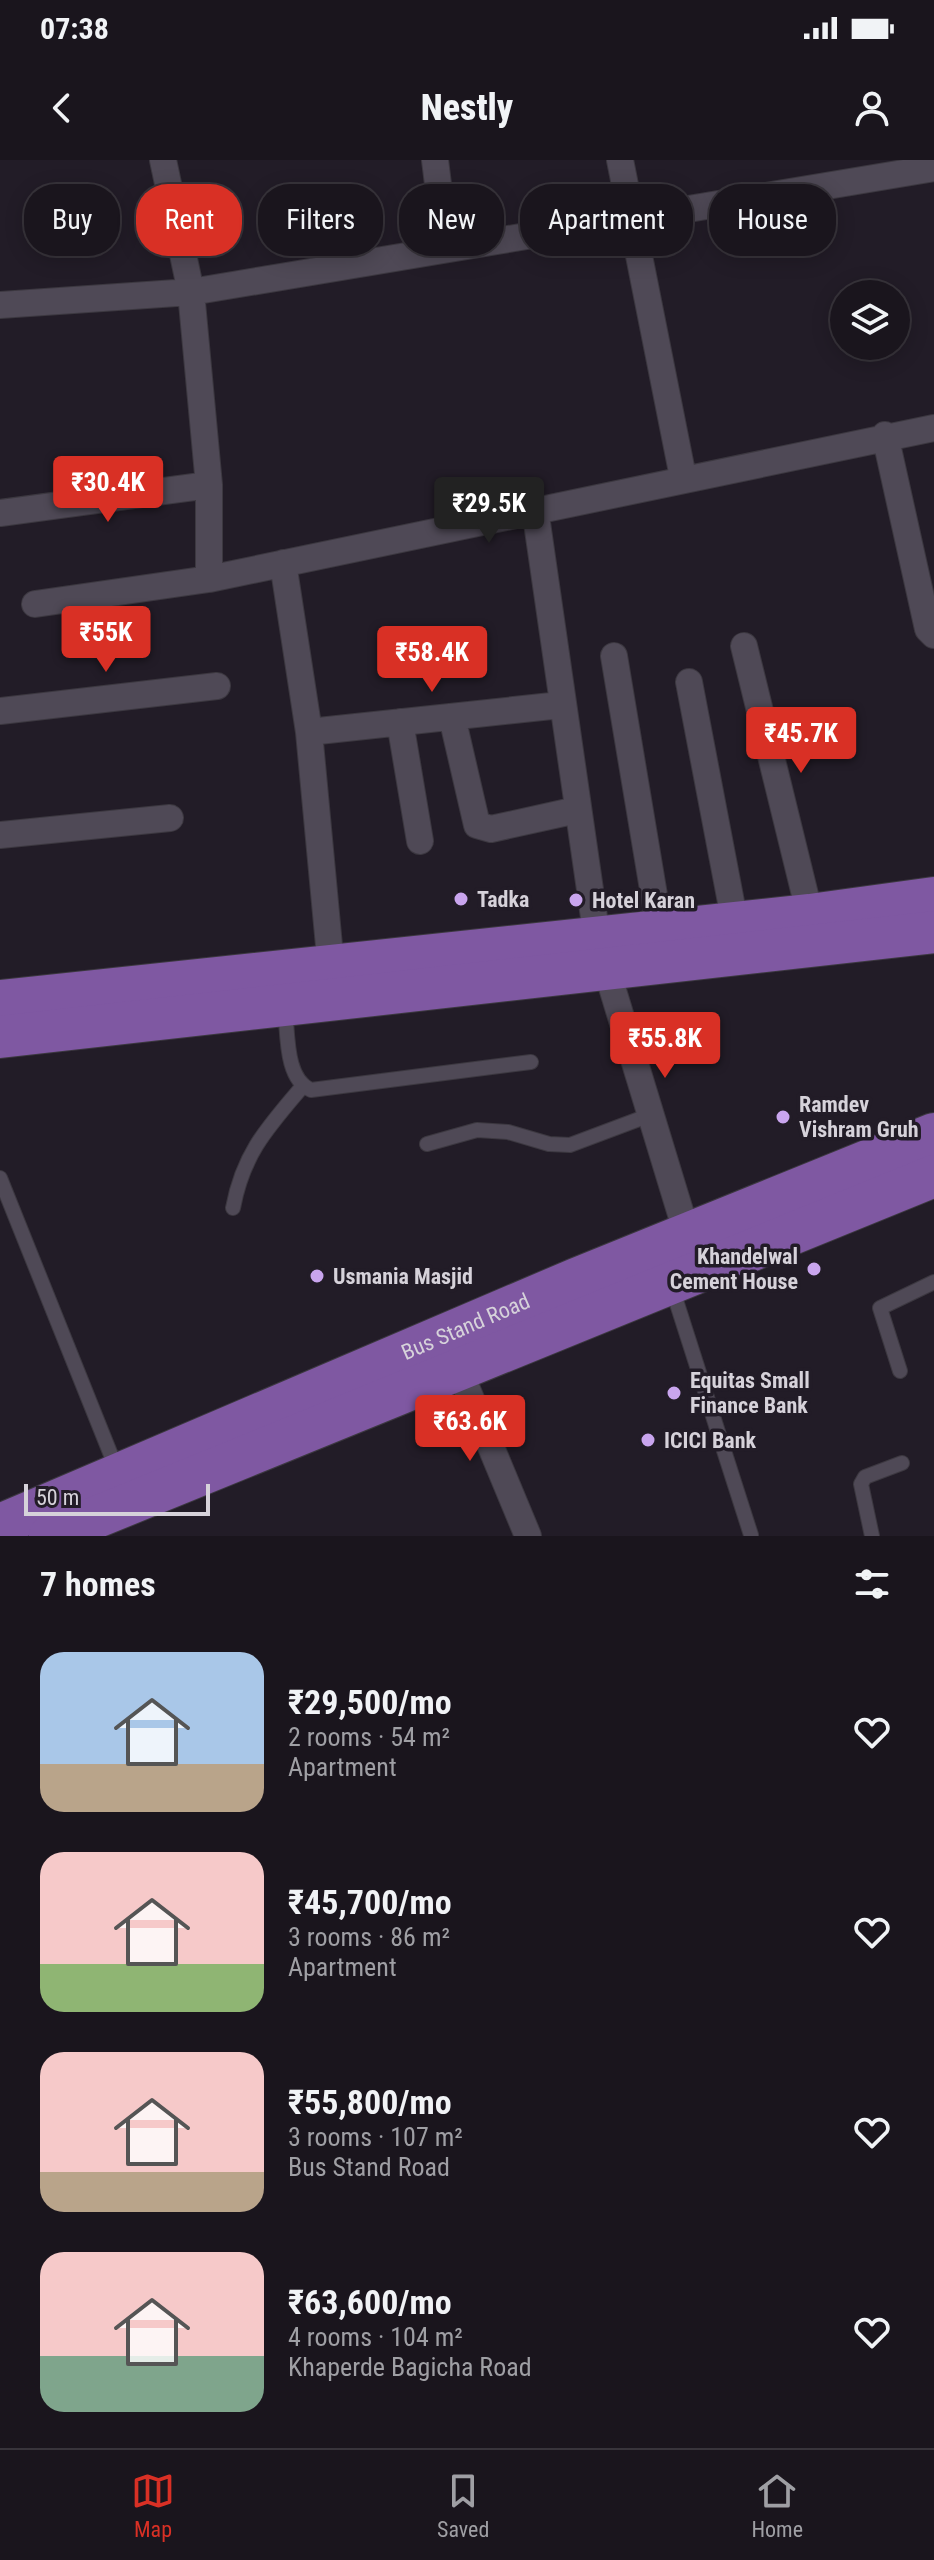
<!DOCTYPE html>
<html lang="en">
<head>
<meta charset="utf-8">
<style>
	body { margin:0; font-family:"Roboto Condensed",sans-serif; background:#231e26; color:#f1f3f6; height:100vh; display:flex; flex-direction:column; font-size:30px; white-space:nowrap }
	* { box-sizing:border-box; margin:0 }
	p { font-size:26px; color:#9f9fa4 }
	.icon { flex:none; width:44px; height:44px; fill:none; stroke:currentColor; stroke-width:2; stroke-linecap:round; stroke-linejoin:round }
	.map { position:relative; height:1376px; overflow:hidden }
	.details { display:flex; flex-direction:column; background:#1a151d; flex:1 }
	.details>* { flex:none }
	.hud { position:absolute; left:24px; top:24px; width:886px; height:72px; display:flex; gap:16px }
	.buttons { position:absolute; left:830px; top:120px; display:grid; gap:16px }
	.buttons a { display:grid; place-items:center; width:80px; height:80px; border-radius:50%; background:#1a151d; box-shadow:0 4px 20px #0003,0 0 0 2px #38343b; font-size:40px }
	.scale { position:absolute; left:24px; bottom:20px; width:186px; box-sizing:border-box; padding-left:8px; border:4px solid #d6d2da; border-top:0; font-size:22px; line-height:28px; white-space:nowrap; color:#d6d2da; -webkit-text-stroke:6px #221c27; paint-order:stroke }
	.price { position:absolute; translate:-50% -68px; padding:0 18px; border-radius:8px; background:#d93025; color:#fff; font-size:26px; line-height:52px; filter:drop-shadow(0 2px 4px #0008) }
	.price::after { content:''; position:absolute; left:50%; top:48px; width:24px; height:18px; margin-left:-12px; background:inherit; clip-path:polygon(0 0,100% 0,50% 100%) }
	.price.selected { background:#222; color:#fff }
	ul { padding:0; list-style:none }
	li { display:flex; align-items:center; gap:24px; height:200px; padding:0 40px }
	li span { display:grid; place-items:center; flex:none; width:224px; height:160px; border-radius:24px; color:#555 }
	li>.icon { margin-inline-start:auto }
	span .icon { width:96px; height:96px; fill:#fffc; stroke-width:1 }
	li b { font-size:34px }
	h2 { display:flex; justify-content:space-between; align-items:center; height:96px; padding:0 40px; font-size:34px }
	.chip { padding:0 28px; border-radius:32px; background:#1a151d; box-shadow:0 4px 20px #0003,0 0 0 2px #38343b; font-size:28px; line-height:72px }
	.chip.selected { background:#d93025; color:#fff }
	.status { display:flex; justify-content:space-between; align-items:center; height:56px; padding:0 40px; background:#1a151d; direction:ltr }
	.status svg { height:22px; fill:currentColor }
	header { display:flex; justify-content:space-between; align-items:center; height:104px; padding:0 40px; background:#1a151d; font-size:36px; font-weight:800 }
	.tab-bar { display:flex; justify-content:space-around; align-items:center; height:112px; border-top:2px solid #38343b; background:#1a151d; font-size:22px; color:#9f9fa4 }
	.tab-bar a { display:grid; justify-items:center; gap:4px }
	.tab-bar .selected { color:#d93025 }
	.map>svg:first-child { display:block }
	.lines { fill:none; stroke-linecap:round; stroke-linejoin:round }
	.lane-casing { stroke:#3c3840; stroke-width:16 }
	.street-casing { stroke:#3c3840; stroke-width:28 }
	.primary-casing { stroke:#3c3840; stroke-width:44 }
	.lane { stroke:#4f4956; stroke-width:14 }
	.street { stroke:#4f4956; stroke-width:26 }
	.primary { stroke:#7f58a2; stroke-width:42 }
	.poi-dot { fill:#c9a5ee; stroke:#221c27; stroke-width:3 }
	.labels { text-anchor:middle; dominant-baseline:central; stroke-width:7; stroke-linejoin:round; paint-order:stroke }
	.poi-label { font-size:22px; font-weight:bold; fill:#d6d2da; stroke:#221c27; text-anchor:start }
	.street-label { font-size:22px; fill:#d6d2da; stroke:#221c27 }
</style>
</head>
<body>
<div class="status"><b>07:38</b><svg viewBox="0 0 49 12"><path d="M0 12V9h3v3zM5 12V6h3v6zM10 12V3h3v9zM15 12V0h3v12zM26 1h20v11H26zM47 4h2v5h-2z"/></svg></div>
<header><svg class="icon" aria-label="back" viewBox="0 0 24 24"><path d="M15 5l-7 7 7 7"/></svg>Nestly<svg class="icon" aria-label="person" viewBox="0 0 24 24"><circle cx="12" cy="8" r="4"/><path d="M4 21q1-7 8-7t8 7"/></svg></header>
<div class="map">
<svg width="934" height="1376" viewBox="0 0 934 1376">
	<rect width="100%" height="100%" fill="#221c27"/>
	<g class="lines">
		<defs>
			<path id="lane" d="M285 849C288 874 285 919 311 930L531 902
				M427 984 477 970 508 972 549 984 570 985 650 955
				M0 1018 117 1310
				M233 1048C243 994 267 968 302 927
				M672 1128 751 1375
				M900 1211 880 1148 934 1122
				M872 1376 861 1324 865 1317 902 1303"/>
			<path id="street" d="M163 0 191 132 209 325V419
				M435 0 446 89
				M620 0 683 317
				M0 145 191 132 934 8
				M885 275 928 469 934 475
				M535 349 597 778 687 1074
				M0 353 209 325
				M283 403 309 572 331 807
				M35 444 209 419 934 268
				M744 486 810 755
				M614 496 660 771
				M689 522 735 763
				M0 551 217 526
				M452 557 477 665 491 669 577 650
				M400 562 420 681
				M309 572 561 545
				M0 675 170 658
				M454 1198 528 1376"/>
			<g id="primary">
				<path d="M0 841 810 755 934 738"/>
				<path d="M0 877 934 772"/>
				<path id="s1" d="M0 1365 576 1119 934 974"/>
				<path d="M50 1376 934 1016"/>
			</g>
		</defs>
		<use href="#lane" class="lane-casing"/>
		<use href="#street" class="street-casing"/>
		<use href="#primary" class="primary-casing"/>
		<use href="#lane" class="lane"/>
		<use href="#street" class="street"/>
		<use href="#primary" class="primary"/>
	</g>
	<g class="poi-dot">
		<circle cx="461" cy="739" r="8"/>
		<circle cx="576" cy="740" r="8"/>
		<circle cx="783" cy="957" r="8"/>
		<circle cx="814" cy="1109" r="8"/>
		<circle cx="317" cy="1116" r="8"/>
		<circle cx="674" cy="1233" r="8"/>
		<circle cx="648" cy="1280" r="8"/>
	</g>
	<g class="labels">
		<g class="poi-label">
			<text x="477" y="739">Tadka</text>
			<text x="592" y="740">Hotel Karan</text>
			<text x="799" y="944">Ramdev<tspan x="799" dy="25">Vishram Gruh</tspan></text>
			<text x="798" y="1096" text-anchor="end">Khandelwal<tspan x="798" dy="25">Cement House</tspan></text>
			<text x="333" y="1116">Usmania Masjid</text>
			<text x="690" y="1220">Equitas Small<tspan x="690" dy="25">Finance Bank</tspan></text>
			<text x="664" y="1280">ICICI Bank</text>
		</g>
		<g class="street-label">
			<text stroke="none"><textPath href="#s1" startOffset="506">Bus Stand Road</textPath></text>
		</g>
	</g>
</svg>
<div class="buttons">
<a><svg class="icon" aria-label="layers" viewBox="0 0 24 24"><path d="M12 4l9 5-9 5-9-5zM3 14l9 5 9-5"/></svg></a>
</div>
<div class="scale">50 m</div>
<b class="price" style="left:108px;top:364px">₹30.4K</b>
<b class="price selected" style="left:489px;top:385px">₹29.5K</b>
<b class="price" style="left:106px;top:514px">₹55K</b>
<b class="price" style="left:432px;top:534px">₹58.4K</b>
<b class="price" style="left:801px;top:615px">₹45.7K</b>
<b class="price" style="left:665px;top:920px">₹55.8K</b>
<b class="price" style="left:470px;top:1303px">₹63.6K</b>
<div class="hud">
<a class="chip">Buy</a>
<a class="chip selected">Rent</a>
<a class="chip">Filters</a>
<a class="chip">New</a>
<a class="chip">Apartment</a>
<a class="chip">House</a>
</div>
</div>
<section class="details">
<h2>7 homes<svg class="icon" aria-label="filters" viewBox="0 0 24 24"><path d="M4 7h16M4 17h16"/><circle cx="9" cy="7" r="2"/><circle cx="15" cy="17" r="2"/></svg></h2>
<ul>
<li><span style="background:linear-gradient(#a9c7e8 70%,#b9a48a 0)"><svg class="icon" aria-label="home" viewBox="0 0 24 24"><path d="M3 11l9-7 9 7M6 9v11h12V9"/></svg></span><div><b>₹29,500/mo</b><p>2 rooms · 54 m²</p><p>Apartment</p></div><svg class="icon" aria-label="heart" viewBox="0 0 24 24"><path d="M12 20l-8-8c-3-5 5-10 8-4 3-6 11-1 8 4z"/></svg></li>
<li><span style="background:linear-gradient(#f6c9c9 70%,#8fb573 0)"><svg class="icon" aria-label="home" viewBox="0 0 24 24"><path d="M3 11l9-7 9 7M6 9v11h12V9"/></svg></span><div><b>₹45,700/mo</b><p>3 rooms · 86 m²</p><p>Apartment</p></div><svg class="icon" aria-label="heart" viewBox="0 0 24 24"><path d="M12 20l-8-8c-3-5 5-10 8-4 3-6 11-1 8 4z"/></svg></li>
<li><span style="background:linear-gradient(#f6c9c9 75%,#b9a48a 0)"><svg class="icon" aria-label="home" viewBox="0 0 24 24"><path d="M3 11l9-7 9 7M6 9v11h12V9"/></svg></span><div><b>₹55,800/mo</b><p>3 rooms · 107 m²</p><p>Bus Stand Road</p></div><svg class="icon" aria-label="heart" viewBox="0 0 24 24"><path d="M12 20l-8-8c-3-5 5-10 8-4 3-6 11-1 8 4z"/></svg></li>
<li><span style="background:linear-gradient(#f6c9c9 65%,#7fa58c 0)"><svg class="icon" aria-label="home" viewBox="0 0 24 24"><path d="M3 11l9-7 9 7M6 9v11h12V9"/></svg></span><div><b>₹63,600/mo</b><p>4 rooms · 104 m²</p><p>Khaperde Bagicha Road</p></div><svg class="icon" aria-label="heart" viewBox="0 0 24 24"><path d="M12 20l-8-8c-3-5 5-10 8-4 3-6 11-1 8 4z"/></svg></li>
</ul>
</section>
<nav class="tab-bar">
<a class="selected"><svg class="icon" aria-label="map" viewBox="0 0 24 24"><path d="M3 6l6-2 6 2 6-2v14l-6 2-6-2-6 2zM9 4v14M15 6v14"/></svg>Map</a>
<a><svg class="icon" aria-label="saved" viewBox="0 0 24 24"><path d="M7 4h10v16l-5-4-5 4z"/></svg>Saved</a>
<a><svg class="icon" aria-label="home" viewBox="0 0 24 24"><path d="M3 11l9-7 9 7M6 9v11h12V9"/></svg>Home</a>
</nav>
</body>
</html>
